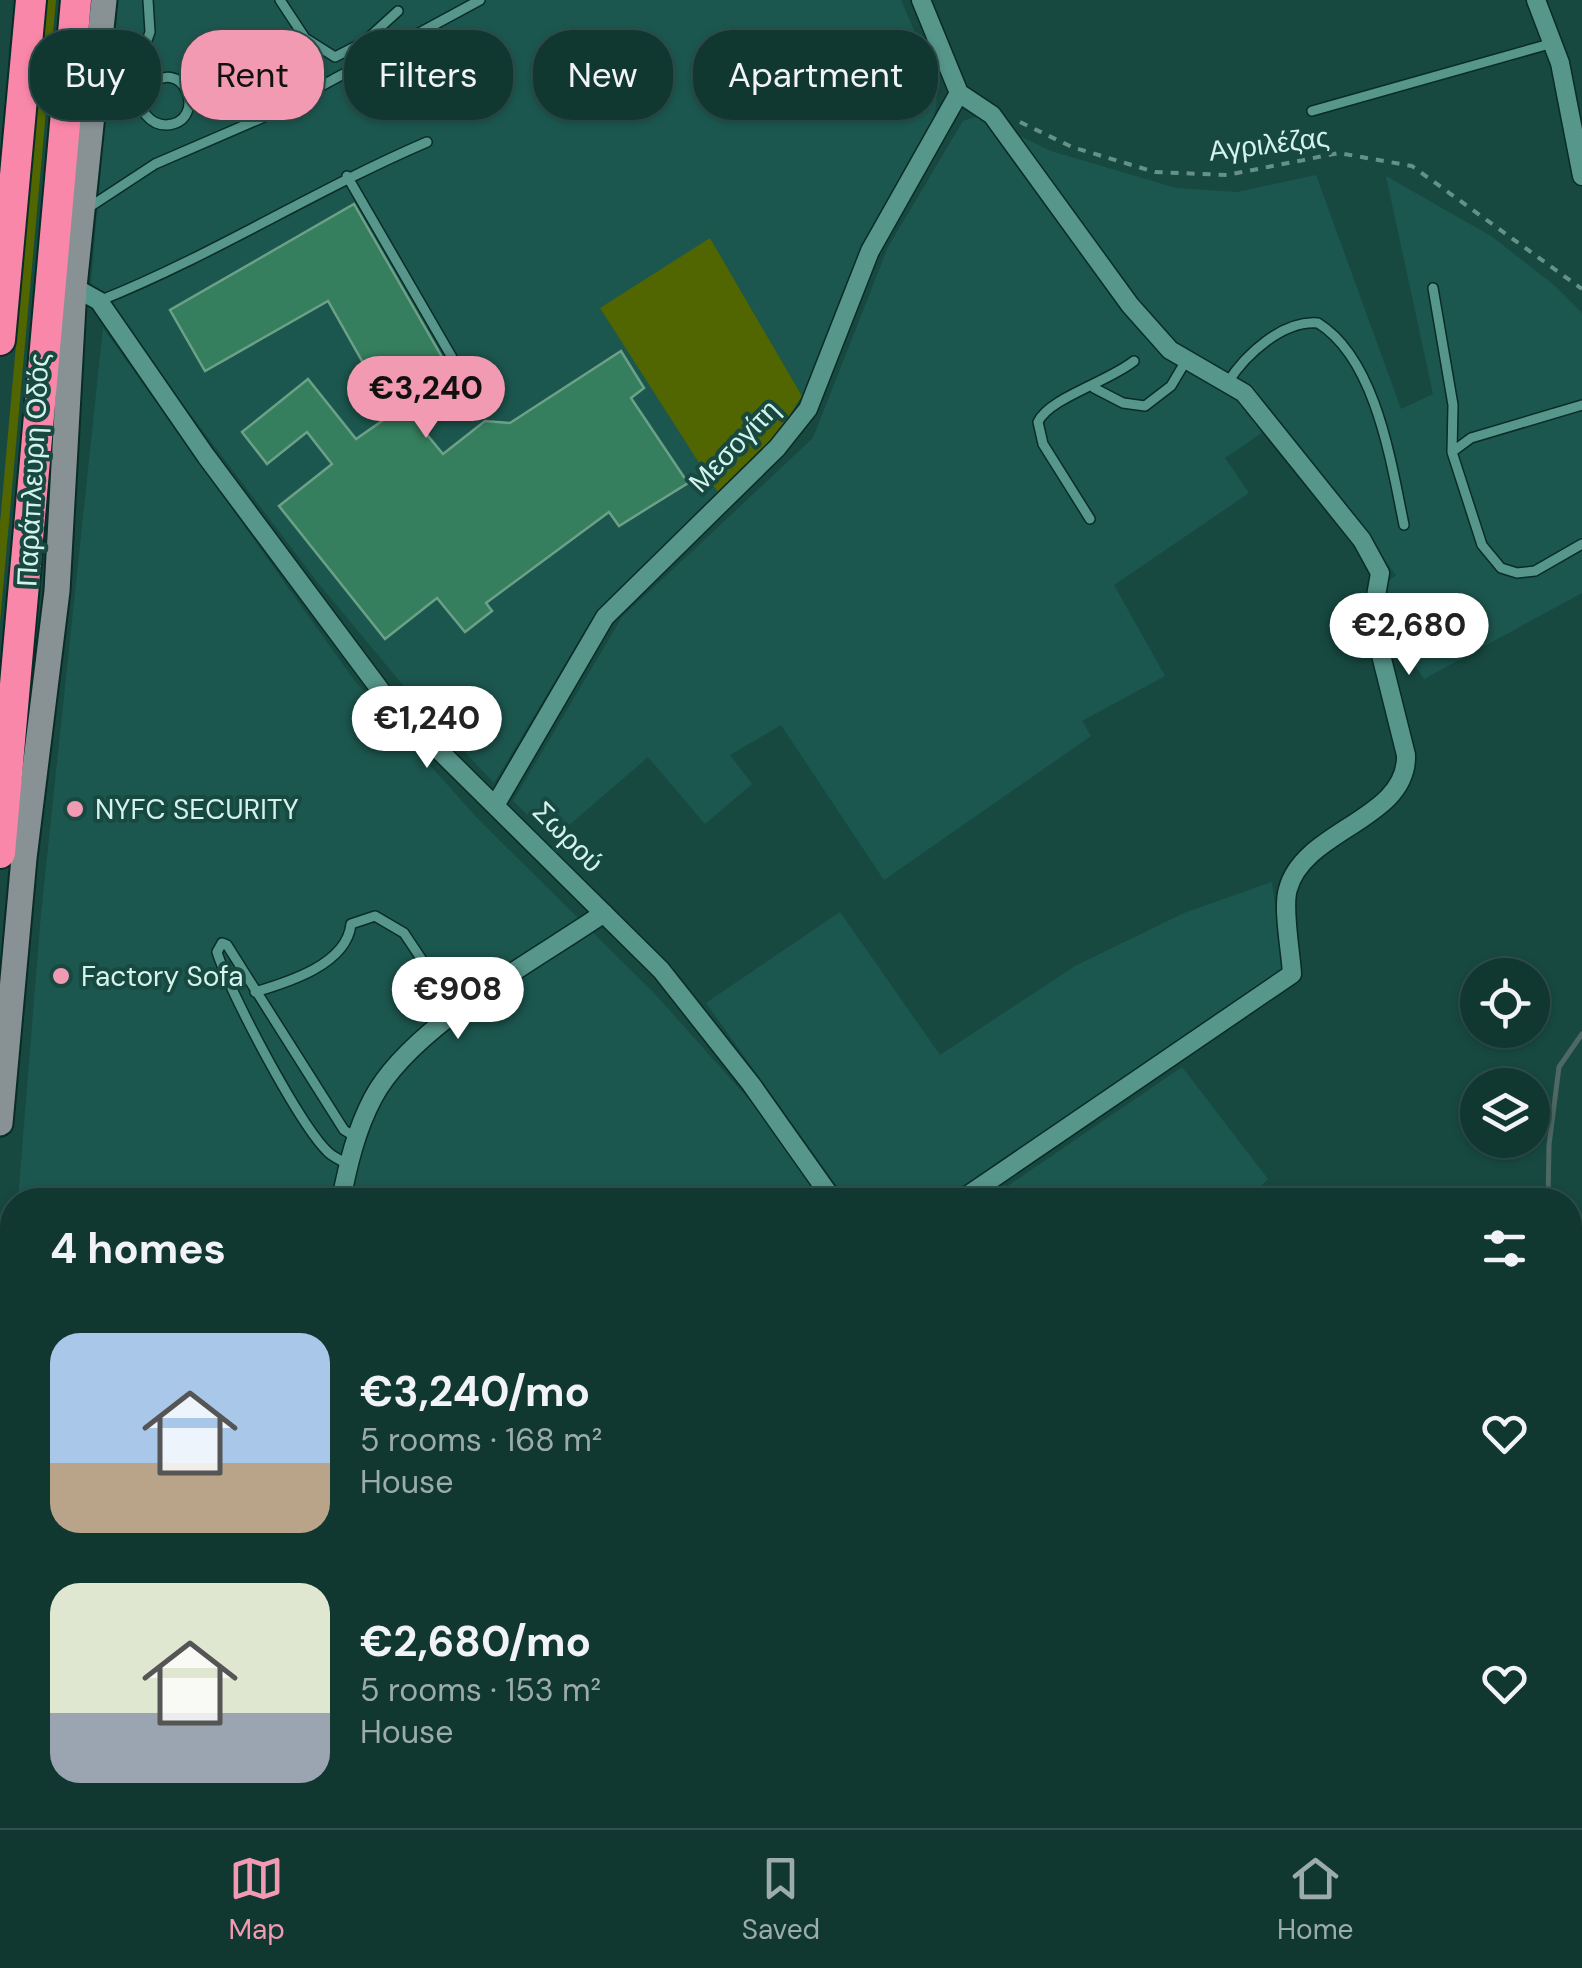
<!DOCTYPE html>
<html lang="en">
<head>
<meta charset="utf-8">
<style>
	body { margin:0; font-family:"DM Sans",sans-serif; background:#1a3f39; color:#f1f3f6; height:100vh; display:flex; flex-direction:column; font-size:38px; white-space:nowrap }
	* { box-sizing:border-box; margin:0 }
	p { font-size:32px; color:#9cacab }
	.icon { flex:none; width:55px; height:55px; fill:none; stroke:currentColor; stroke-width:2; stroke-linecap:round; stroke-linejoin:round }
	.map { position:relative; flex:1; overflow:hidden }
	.sheet { position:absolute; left:0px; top:1188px; width:1582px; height:642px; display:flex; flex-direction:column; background:#113731; border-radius:40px 40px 0 0; box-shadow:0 2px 8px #0004,0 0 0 2px #30514d }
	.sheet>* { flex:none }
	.top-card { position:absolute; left:30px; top:30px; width:1000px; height:90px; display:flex; gap:20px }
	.fabs { position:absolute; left:1460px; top:958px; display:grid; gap:20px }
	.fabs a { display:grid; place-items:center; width:90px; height:90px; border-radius:50%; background:#113731; box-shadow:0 2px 8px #0004,0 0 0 2px #30514d; font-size:50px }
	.price { position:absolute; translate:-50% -85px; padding:0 22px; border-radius:35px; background:#fff; color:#222; font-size:32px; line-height:65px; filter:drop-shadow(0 2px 5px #0008) }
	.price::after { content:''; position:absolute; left:50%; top:60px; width:30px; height:22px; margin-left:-15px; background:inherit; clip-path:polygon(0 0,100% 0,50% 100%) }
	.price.on { background:#f19ab2; color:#111 }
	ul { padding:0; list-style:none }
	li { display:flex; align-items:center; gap:30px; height:250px; padding:0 50px }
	li span { display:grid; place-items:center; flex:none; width:280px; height:200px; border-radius:30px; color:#555 }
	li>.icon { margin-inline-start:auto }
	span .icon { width:120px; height:120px; fill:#fffc; stroke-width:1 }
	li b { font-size:42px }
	h2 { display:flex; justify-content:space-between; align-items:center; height:120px; padding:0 50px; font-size:42px }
	.chip { padding:0 35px; border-radius:40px; background:#113731; box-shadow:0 2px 8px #0004,0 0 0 2px #30514d; font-size:35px; line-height:90px }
	.chip.on { background:#f19ab2; color:#111 }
	.menu { display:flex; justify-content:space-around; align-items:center; height:140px; border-top:2px solid #30514d; background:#113731; font-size:28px; color:#9cacab }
	.menu a { display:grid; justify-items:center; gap:5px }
	.menu .on { color:#f19ab2 }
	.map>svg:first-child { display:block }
	.built { fill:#1c574f }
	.green { fill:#516500 }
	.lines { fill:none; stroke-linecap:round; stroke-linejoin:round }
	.stream { stroke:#4e6863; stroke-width:5 }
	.building { fill:#357f5e; stroke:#6da187; stroke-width:2.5 }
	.lane-casing { stroke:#092c27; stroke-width:12 }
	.street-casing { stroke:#092c27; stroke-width:21 }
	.secondary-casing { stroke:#092c27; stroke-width:29 }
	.highway-casing { stroke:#092c27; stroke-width:34 }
	.path { stroke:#669189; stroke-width:4; stroke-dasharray:8 8; stroke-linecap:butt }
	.lane { stroke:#57968b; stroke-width:9 }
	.street { stroke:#57968b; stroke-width:18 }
	.secondary { stroke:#889294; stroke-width:25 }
	.highway { stroke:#f987a9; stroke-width:30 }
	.poi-dot { fill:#f19ab2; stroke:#174941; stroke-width:4 }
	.labels { text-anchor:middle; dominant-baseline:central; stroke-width:8; stroke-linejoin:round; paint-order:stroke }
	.street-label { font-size:28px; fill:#d3f3ec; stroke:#174941 }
	.poi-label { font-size:28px; fill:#d3f3ec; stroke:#174941; text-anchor:start }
</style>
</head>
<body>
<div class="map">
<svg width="1582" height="1828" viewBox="0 0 1582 1828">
	<rect width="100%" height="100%" fill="#174941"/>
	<path class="built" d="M115 0H901L932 72 937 101 930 132 867 238 802 396 710 238 719 494 590 622 494 783 412 696 318 583 91 283Z
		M978 116 1051 151 1176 188 1237 192 1316 175 1401 409 1433 394 1386 176 1491 236 1554 285 1582 313V593L1424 679 1369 597 1396 575 1276 423 1225 458 1249 493 1114 585 1165 676 1082 721 1091 736 884 880 781 725 730 755 752 784 705 824 648 757 553 839 513 801 622 617 813 438 888 247 963 121Z
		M103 328 354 680 477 818 655 994 761 1113 821 1200H18L41 914Z
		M1272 882 1284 972 948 1200H847L706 1003 840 912 940 1055 1075 966 1184 913Z
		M1182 1067 1268 1179 1247 1200H987Z
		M12 1266V1818H238L232 1828H0V1423Z
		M515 1818H625L633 1828H502Z
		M755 1818H1052L1044 1828H762Z"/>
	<path class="green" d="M47 0H56L0 622V523Z
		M710 238 802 396 777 435 719 494 600 308Z"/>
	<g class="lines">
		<path class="stream" d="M1548 1200 1549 1145 1559 1067 1582 1034"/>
	</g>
	<path class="building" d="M354 204 454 378 404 407 443 454 485 421 510 423 621 351 644 388 631 398 688 483 619 526 609 512 486 603 492 611 465 632 437 598 385 639 279 506 332 464 307 432 267 464 242 432 308 379 356 439 392 414 328 301 205 371 170 310Z"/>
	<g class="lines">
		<defs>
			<path id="lane" d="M280 0 305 38 335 57 364 42 398 11
				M144 90C184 48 210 123 166 125 158 125 151 121 146 115 138 104 142 84 136 71L150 32 148 0
				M97 110 136 71 106 38
				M1312 111 1553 43
				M347 176 476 399
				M88 208 155 164 264 117 480 0
				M1433 288 1453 405 1452 452 1482 545 1501 568 1517 573 1535 571 1582 544
				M99 301C212 256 315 190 427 142
				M1228 382C1246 354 1283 320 1318 323 1376 359 1391 462 1404 525
				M1094 388 1123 403 1145 406 1171 386 1187 359
				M1452 452 1471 438 1582 405
				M1090 519 1043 444 1038 422C1049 398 1108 382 1134 361
				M255 992C289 982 347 964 351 924L375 916 404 933 458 1014
				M348 1164C342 1161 333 1157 328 1152 299 1124 229 991 217 952L222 943 227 945 344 1130 357 1138
				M240 1818 242 1828
				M882 1818 890 1828"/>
			<path id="street" d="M921 0 959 93
				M1536 0 1560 63 1582 176
				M959 93 992 115 1130 305 1170 350 1244 393 1362 540 1380 573 1372 619 1406 755C1408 820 1304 829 1288 889 1282 907 1291 953 1292 974L961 1200
				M74 287 99 301 206 456 387 699 661 970 751 1084 833 1200
				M496 804 605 617 777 448 808 409 870 251 959 93
				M341 1200C348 1165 356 1130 373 1098 411 1026 536 960 604 913
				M0 1484 12 1475
				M1068 1828 1075 1818"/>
			<path id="secondary" d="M0 1123 24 858 57 591 74 287 104 0"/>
			<path id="highway" d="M0 340 31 0
				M0 853 76 0"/>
		</defs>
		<use href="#lane" class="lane-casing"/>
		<use href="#street" class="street-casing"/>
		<use href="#secondary" class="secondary-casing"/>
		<use href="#highway" class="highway-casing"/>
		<path class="path" d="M1020 122 1072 147 1155 172 1227 175 1339 153 1412 166 1582 289"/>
		<use href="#lane" class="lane"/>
		<use href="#street" class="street"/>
		<use href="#secondary" class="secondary"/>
		<use href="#highway" class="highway"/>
	</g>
	<g class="poi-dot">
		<circle cx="75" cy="809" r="10"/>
		<circle cx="61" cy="976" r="10"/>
	</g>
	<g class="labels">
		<g class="street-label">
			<text transform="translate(1269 144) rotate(-7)">Αγριλέζας</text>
			<text transform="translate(734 446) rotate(-46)">Μεσογίτη</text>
			<text transform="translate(33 470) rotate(-87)">Παράπλευρη Οδός</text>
			<text transform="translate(568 837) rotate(45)">Σωρού</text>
		</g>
		<g class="poi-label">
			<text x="95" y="809">NYFC SECURITY</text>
			<text x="81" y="976">Factory Sofa</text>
		</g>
	</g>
</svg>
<div class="fabs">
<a><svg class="icon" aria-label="locate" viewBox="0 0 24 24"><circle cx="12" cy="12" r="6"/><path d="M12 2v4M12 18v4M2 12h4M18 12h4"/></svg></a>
<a><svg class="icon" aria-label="layers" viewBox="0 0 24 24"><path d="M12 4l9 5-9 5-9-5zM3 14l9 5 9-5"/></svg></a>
</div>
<b class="price on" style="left:426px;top:441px">€3,240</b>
<b class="price" style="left:1409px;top:678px">€2,680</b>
<b class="price" style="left:427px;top:771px">€1,240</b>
<b class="price" style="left:458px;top:1042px">€908</b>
<div class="top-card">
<a class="chip">Buy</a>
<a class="chip on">Rent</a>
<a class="chip">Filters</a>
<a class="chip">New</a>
<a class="chip">Apartment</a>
</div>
<section class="sheet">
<h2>4 homes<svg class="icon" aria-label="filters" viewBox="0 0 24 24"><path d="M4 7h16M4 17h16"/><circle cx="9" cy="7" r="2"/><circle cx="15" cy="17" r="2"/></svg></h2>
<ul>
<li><span style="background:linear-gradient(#a9c7e8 65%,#b9a48a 0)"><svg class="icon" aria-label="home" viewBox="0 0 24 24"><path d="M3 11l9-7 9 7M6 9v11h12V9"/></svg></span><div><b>€3,240/mo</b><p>5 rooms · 168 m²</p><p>House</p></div><svg class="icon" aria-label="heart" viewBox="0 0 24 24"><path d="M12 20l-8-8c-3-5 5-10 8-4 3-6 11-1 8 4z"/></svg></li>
<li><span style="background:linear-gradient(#dfe7d0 65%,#9aa5b1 0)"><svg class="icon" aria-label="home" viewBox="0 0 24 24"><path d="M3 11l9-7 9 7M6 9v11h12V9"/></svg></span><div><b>€2,680/mo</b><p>5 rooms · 153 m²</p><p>House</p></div><svg class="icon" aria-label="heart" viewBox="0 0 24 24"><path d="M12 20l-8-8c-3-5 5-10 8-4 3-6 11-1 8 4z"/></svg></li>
</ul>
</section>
</div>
<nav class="menu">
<a class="on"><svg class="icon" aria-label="map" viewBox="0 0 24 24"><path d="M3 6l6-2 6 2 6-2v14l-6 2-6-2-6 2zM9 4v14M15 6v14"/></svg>Map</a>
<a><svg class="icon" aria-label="saved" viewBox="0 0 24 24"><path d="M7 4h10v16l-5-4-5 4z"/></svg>Saved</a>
<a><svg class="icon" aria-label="home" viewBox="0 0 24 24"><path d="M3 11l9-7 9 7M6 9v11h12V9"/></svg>Home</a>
</nav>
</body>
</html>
